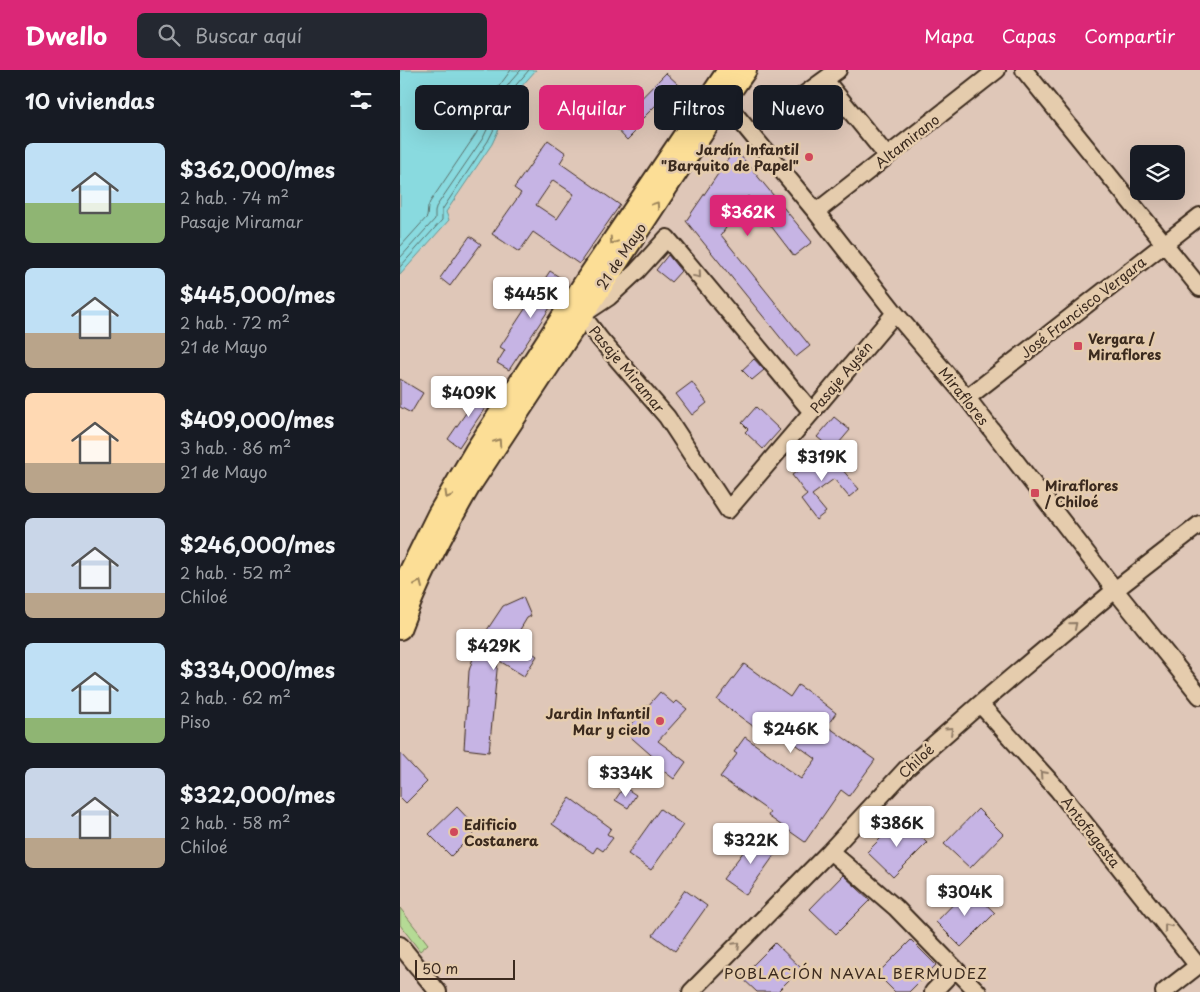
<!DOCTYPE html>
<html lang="es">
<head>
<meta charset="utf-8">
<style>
	body { margin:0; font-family:"Playpen Sans",sans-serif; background:#242831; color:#f1f3f6; height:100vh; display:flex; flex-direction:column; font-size:19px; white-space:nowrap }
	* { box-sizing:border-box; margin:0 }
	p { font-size:16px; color:#9ea1a6 }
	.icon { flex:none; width:28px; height:28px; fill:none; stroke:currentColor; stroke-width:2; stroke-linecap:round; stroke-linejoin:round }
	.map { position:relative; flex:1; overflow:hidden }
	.drawer { display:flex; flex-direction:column; background:#171b24; width:400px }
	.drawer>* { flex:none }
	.banner { position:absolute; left:15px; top:15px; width:475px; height:45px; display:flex; gap:10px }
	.controls { position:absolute; left:730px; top:75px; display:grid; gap:10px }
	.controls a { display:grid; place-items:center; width:55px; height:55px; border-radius:8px; background:#171b24; box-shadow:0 5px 20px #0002; font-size:25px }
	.scale { position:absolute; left:15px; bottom:12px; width:100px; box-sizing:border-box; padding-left:5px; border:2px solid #3b2a1e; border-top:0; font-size:14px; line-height:18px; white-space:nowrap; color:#3b2a1e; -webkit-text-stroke:4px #e5ccad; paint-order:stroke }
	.price { position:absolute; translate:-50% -42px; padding:0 11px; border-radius:5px; background:#fff; color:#222; font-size:16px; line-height:32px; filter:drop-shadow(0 1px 2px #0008) }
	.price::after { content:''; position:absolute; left:50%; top:30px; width:15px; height:11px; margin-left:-8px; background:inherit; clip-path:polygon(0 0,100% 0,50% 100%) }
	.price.on { background:#db2777; color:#fff }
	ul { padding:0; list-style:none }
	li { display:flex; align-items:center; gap:15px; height:125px; padding:0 25px }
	li span { display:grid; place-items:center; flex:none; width:140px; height:100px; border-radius:8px; color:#555 }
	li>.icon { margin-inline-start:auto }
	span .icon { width:60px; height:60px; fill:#fffc; stroke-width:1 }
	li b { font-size:21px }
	h2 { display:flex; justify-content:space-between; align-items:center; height:60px; padding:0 25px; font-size:21px }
	.chip { padding:0 18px; border-radius:8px; background:#171b24; box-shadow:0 5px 20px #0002; font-size:18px; line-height:45px }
	.chip.on { background:#db2777; color:#fff }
	header { display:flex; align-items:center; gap:30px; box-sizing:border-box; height:70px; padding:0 25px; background:#db2777; color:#fff }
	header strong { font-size:24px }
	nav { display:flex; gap:28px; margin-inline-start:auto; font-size:18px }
	.search { width:350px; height:45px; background:#242831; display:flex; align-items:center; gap:12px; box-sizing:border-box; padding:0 18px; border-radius:8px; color:#9ea1a6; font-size:19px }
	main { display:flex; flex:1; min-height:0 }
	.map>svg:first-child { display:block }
	.green { fill:#b5da95; stroke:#78825a }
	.water { fill:#89dadf; stroke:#6a9492 }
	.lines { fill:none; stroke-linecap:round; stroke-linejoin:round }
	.shore { stroke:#5a706b; stroke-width:1 }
	.building { fill:#c6b4e4; stroke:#3b2a1e; fill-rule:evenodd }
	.minor-casing { stroke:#3b2a1e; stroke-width:20 }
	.major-casing { stroke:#3b2a1e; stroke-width:24 }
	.minor { stroke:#e5ccad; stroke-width:16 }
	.major { stroke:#fcde96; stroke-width:20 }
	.oneway { stroke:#9c845a }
	.oneway2 { stroke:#907b66 }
	.poi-dot { fill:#d1495b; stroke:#e5ccad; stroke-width:2 }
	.labels { text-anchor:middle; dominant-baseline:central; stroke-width:5; stroke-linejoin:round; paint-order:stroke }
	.street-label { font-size:14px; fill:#3b2a1e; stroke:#e5ccad }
	.poi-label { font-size:14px; font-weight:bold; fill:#3b2a1e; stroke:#e5ccad; text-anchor:start }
	.neighbourhood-label { font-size:15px; letter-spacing:1px; fill:#3b2a1e; stroke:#e5ccad }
</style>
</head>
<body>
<header>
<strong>Dwello</strong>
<div class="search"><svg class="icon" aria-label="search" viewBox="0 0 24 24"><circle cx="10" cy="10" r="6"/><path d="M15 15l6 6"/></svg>Buscar aquí</div>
<nav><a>Mapa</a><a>Capas</a><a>Compartir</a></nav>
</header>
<main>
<section class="drawer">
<h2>10 viviendas<svg class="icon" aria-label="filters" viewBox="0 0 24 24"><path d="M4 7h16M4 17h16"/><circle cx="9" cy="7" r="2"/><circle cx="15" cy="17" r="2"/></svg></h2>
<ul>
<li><span style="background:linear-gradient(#bfe0f5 60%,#8fb573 0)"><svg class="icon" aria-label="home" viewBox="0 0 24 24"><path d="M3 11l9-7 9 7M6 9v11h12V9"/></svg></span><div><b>$362,000/mes</b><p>2 hab. · 74 m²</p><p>Pasaje Miramar</p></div></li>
<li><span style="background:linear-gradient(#bfe0f5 65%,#b9a48a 0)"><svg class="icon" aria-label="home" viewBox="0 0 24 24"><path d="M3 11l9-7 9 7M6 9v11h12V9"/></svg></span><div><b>$445,000/mes</b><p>2 hab. · 72 m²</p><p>21 de Mayo</p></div></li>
<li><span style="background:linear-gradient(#ffd9b3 70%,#b9a48a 0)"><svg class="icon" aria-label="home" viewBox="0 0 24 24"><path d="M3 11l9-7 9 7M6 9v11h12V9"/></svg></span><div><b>$409,000/mes</b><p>3 hab. · 86 m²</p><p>21 de Mayo</p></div></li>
<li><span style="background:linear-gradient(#c9d6e8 75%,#b9a48a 0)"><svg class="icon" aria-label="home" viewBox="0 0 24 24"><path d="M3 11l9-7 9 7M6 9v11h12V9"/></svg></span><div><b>$246,000/mes</b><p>2 hab. · 52 m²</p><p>Chiloé</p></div></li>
<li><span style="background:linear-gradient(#bfe0f5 75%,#8fb573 0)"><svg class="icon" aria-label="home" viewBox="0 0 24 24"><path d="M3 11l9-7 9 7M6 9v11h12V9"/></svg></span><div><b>$334,000/mes</b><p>2 hab. · 62 m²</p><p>Piso</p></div></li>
<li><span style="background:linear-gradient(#c9d6e8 70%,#b9a48a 0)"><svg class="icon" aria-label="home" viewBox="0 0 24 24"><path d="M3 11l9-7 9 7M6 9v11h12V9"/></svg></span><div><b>$322,000/mes</b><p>2 hab. · 58 m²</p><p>Chiloé</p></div></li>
</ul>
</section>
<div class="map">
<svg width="800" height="922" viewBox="0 0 800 922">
	<rect width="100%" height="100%" fill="#dfc7b8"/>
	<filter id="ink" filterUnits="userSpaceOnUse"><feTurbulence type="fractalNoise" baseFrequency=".02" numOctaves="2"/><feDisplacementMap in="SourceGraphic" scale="10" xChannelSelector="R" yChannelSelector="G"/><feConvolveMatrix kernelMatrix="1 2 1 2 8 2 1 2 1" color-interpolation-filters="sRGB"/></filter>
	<g filter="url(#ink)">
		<path class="green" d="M0 838 28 874 20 881 0 855Z"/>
		<path class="water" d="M0 0H136L120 18 107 36 105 46 92 74 46 142 49 150 0 205Z"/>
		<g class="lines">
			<path class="shore" d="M0 177 27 147 28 137 30 132 76 64 87 41 91 27 111 0
				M0 188 35 149V142L36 137 83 68 95 43 98 29 111 11 121 0
				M0 197 42 150V140L88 71 101 45 103 33 116 15 129 0"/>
		</g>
		<path class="building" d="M266 3 280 16 265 32 262 29 233 58 236 61 227 70 210 52 218 44 222 48Z
			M148 70 166 83 160 93 220 135 179 194 133 162 119 182 92 164 121 123 114 118ZM153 110 174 124 157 149 136 135Z
			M335 79 412 172 394 186 348 126 321 165 410 276 396 287 286 151Z
			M70 166 81 174 50 216 40 208Z
			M268 185 281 201 271 212 256 200Z
			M150 201 167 212 109 300 97 293 105 280 100 277Z
			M354 289 364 300 352 310 342 300Z
			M0 309 23 323 11 343 0 337Z
			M292 312 307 333 292 345 276 324Z
			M73 321 89 332 59 377 48 369 68 340 63 337Z
			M356 337 380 360 363 379 345 362 348 359 342 353Z
			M434 347 450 360 433 380 417 367Z
			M428 383 459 419 449 427 434 409 412 425 426 442 416 450 401 430 407 425 392 405 410 392 413 396Z
			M123 527 131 546 127 548 118 563 122 566 118 573 137 586 124 606 98 590 89 682 64 679 69 601 77 575 103 536Z
			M344 594 390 627 398 615 413 625 436 643 427 656 475 690 449 726 441 720 405 772 368 746 370 742 320 707 337 684 334 682 345 667 385 696 384 697 401 709 416 689 363 650 357 659 317 630Z
			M260 622 274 634 277 631 287 639 258 671 286 692 274 709 257 696 259 692 225 662Z
			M0 683 27 712 6 733 0 727Z
			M224 717 236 725 228 738 215 730Z
			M170 728 211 758 207 764 213 768 203 781 197 777 193 783 152 754Z
			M57 737 78 759 51 786 29 764Z
			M260 739 283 755 251 800 228 784Z
			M578 739 603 764 570 798 544 774Z
			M501 748 527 773 493 807 467 782Z
			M356 765 378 780 346 825 323 809Z
			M443 805 470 830 436 864 410 839Z
			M569 818 595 843 561 877 536 852Z
			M285 820 307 836 275 881 253 865Z
			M511 870 536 895 509 922H495L477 904Z
			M375 873 401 898 377 922H357L341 907Z"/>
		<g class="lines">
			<defs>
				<path id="minor" d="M624 0 800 218
					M425 10 487 86
					M324 31 416 142 495 243 567 328 715 520 800 626
					M387 37 438 0
					M416 142 597 0
					M567 328 800 146
					M412 342 267 168 237 201 209 227 182 245 200 269 267 347 328 440 412 342 495 243
					M580 634 658 720 798 896
					M430 781 496 838 578 922
					M0 875 38 922
					M291 922 430 781 506 699 580 634 715 520 800 454
					M533 922 555 899
					M764 922 800 894"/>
				<path id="major" d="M0 521 38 444 75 381 186 210 328 0
					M0 559C19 509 43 462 70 416L324 31 346 0"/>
			</defs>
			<use href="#minor" class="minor-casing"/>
			<use href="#major" class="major-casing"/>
			<use href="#minor" class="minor"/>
			<use href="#major" class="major"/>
		</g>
		<defs><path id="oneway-chevron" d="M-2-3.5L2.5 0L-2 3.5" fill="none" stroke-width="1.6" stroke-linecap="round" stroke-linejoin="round" transform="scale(1.25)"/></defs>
		<g class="oneway">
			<use href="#oneway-chevron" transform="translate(256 135) rotate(-56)"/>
			<use href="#oneway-chevron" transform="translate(213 171) rotate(124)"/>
			<use href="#oneway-chevron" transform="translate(98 372) rotate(-56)"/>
			<use href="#oneway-chevron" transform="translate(48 425) rotate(120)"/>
			<use href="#oneway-chevron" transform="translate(19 514) rotate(-66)"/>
		</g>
		<g class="oneway2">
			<use href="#oneway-chevron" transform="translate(298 205) rotate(50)"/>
			<use href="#oneway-chevron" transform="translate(674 555) rotate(-40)"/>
			<use href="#oneway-chevron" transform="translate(550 660) rotate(-42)"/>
			<use href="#oneway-chevron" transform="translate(643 704) rotate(-132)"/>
			<use href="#oneway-chevron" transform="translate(767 857) rotate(-128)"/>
			<use href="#oneway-chevron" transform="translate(337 875) rotate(-45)"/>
		</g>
	</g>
	<g class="poi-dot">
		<circle cx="409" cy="87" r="5"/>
		<rect x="673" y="271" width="10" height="10" rx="2.5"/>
		<rect x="630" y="418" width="10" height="10" rx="2.5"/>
		<circle cx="260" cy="651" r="5"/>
		<circle cx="54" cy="762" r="5"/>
	</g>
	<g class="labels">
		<g class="street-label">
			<text transform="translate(507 71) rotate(-38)">Altamirano</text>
			<text transform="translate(221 186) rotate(-56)">21 de Mayo</text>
			<text transform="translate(683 237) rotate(-38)">José Francisco Vergara</text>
			<text transform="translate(227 299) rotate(50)">Pasaje Miramar</text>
			<text transform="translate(441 307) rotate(-50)">Pasaje Aysén</text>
			<text transform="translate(564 326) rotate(51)">Miraflores</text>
			<text transform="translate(516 691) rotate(-43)">Chiloé</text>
			<text transform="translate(691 762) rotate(52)">Antofagasta</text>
		</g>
		<g class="poi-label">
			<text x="399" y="79" text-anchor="end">Jardín Infantil<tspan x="399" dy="16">"Barquito de Papel"</tspan></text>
			<text x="688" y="268">Vergara /<tspan x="688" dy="16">Miraflores</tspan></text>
			<text x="645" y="415">Miraflores<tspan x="645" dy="16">/ Chiloé</tspan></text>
			<text x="250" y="643" text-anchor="end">Jardin Infantil<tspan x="250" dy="16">Mar y cielo</tspan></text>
			<text x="64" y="754">Edificio<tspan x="64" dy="16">Costanera</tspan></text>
		</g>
		<g class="neighbourhood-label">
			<text x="456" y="902">POBLACIÓN NAVAL BERMUDEZ</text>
		</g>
	</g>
</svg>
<div class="controls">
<a><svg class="icon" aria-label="layers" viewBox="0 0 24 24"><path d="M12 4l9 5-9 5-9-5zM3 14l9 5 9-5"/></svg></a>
</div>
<div class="scale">50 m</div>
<b class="price on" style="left:348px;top:167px">$362K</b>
<b class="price" style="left:131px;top:249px">$445K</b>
<b class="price" style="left:69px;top:348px">$409K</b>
<b class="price" style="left:422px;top:412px">$319K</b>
<b class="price" style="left:94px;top:601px">$429K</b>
<b class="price" style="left:391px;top:684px">$246K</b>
<b class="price" style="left:226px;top:728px">$334K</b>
<b class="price" style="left:497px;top:778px">$386K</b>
<b class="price" style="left:351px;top:795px">$322K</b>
<b class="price" style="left:565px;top:847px">$304K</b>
<div class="banner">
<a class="chip">Comprar</a>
<a class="chip on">Alquilar</a>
<a class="chip">Filtros</a>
<a class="chip">Nuevo</a>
</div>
</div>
</main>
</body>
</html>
